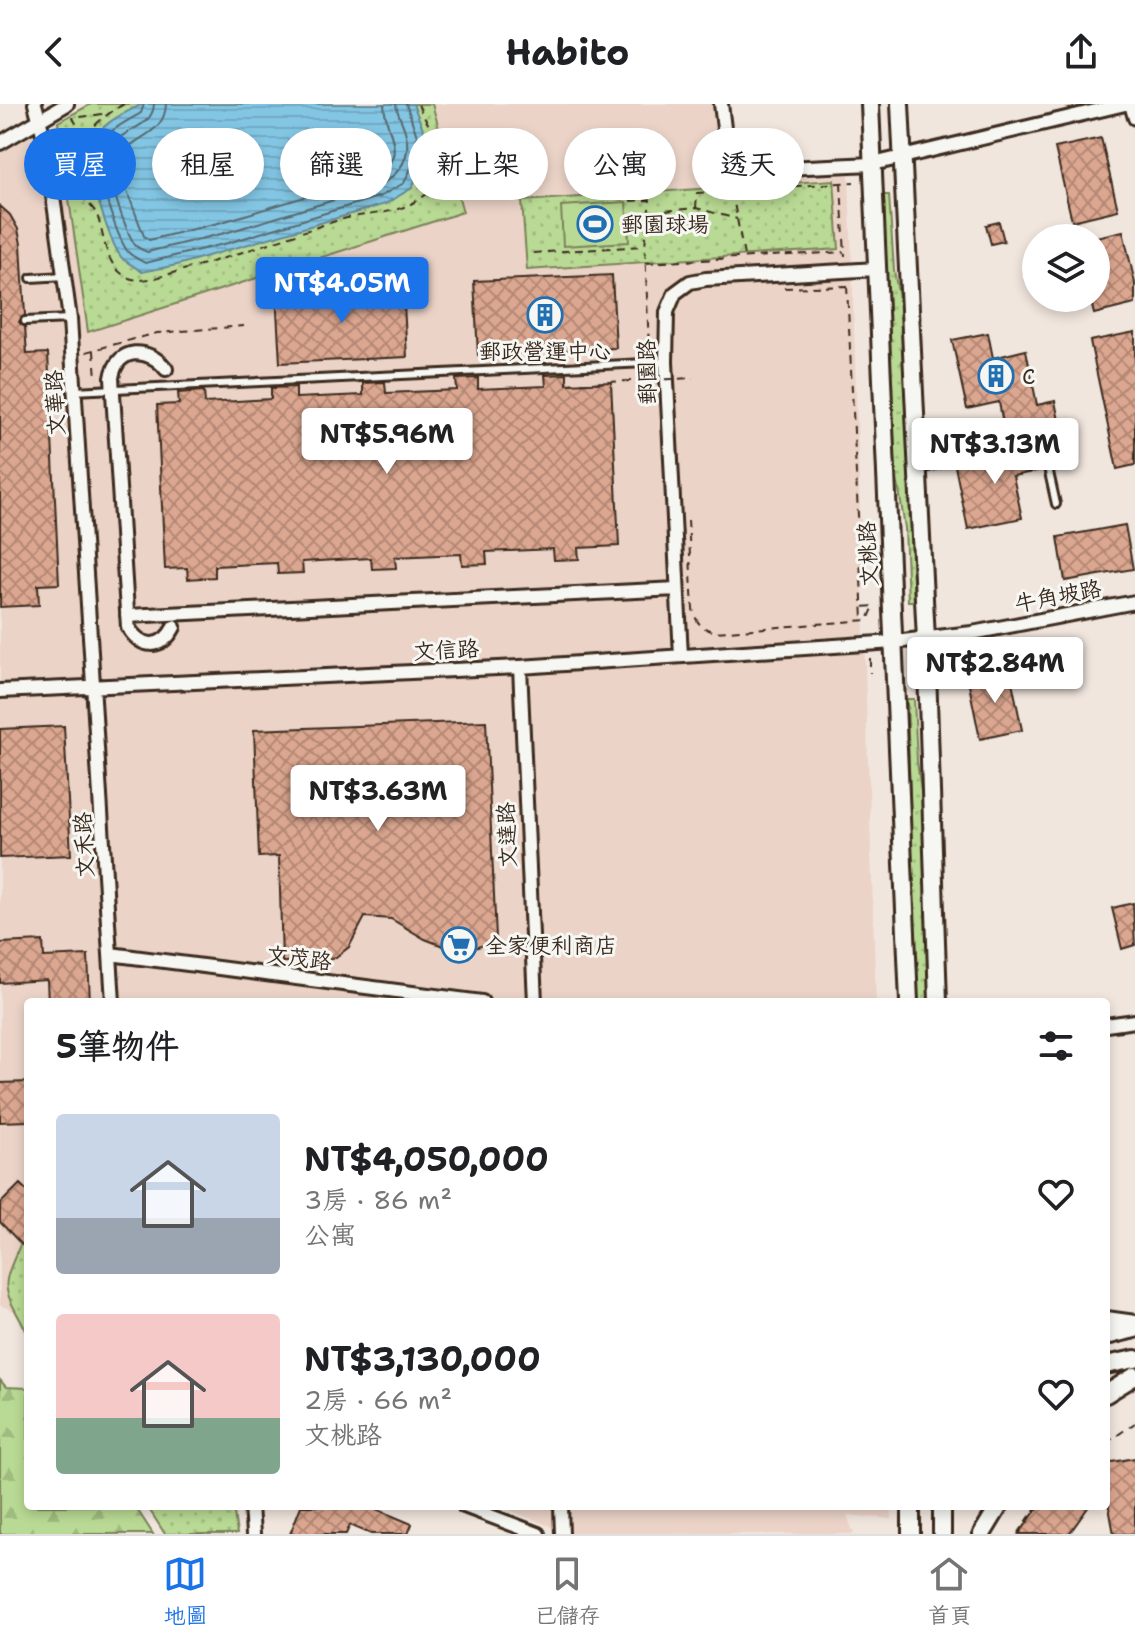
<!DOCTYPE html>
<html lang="zh-TW">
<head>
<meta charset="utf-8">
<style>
	body { margin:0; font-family:"Shantell Sans","LXGW WenKai TC",sans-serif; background:#f6f6f6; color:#202124; height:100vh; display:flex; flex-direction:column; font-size:30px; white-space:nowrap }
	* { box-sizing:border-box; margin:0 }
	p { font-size:26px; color:#757577 }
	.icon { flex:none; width:44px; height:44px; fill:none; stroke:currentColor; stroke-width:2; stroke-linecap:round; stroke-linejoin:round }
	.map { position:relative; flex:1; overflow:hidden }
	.details { position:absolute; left:24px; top:894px; width:1086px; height:512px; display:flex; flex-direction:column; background:#fff; border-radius:8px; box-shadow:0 4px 12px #0003 }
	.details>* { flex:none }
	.hud { position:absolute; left:24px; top:24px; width:1088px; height:72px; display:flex; gap:16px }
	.buttons { position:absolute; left:1022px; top:120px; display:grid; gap:16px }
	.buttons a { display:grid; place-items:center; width:88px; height:88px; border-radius:50%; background:#fff; box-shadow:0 4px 12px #0003; font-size:40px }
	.price { position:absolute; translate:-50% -68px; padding:0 18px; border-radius:8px; background:#fff; color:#222; font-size:26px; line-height:52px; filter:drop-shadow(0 2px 4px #0008) }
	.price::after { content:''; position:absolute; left:50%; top:48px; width:24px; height:18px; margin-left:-12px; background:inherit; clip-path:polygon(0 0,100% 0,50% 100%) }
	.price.active { background:#1a73e8; color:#fff }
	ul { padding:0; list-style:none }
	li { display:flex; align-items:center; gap:24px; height:200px; padding:0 32px }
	li span { display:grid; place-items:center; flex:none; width:224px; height:160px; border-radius:8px; color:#555 }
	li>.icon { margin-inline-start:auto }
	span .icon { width:96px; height:96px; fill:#fffc; stroke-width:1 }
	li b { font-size:34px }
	h2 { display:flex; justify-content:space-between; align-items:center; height:96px; padding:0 32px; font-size:34px }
	.pill { padding:0 28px; border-radius:36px; background:#fff; box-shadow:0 4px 12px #0003; font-size:28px; line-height:72px }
	.pill.active { background:#1a73e8; color:#fff }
	header { display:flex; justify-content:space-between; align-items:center; height:104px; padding:0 32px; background:#fff; font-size:36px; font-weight:700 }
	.tab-bar { display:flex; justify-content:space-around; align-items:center; height:112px; border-top:2px solid #e0e0e0; background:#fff; font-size:22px; color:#757577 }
	.tab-bar a { display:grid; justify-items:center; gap:4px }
	.tab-bar .active { color:#1a73e8 }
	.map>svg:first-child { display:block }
	.built { fill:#ebd3c7 }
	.grass { fill:url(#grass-dots); stroke:#7a8259; stroke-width:2 }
	.forest { fill:url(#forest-firs); stroke:#7a8259; stroke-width:2 }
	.garden { fill:#b9da94; stroke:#7a8259; stroke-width:2 }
	.water { fill:url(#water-rules); stroke:#668895; stroke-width:2 }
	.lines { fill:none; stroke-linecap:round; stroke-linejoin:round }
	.shore { stroke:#58686d; stroke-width:2 }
	.building { fill:url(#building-cross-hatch); stroke:#3b2a1e; stroke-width:2 }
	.service-casing { stroke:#3b2a1e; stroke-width:12 }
	.minor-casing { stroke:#3b2a1e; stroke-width:18 }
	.tertiary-casing { stroke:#3b2a1e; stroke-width:22 }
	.path { stroke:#3b2a1e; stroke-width:2; stroke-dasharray:8 6; stroke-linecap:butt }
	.service { stroke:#f6f6f2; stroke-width:6 }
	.minor { stroke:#f6f6f2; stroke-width:12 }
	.tertiary { stroke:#f6f6f2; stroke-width:16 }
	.path-bridge { stroke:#3b2a1e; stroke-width:2; stroke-dasharray:8 6; stroke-linecap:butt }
	.labels { text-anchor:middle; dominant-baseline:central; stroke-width:6; stroke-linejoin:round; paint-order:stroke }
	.poi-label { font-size:22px; fill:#3b2a1e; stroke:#f6f6f2; text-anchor:start }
	.street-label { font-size:22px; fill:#3b2a1e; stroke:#f6f6f2 }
</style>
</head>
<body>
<header><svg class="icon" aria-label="back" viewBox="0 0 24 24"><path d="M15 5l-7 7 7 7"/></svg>Habito<svg class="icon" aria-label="share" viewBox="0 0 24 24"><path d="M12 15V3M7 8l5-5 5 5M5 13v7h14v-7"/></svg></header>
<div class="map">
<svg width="1135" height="1430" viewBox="0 0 1135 1430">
	<defs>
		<pattern id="grass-dots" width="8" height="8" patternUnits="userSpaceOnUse" patternTransform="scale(2)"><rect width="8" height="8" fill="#b9da94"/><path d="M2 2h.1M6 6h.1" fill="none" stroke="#a0bb7f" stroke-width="1.8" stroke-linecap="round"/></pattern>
		<pattern id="forest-firs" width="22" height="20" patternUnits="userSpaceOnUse" patternTransform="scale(2)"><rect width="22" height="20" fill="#b9da94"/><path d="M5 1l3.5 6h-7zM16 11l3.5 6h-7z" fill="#a0bb7f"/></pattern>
		<pattern id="water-rules" width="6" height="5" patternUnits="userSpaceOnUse" patternTransform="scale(2)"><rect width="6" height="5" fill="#83c6e4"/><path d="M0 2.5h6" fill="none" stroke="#72aac3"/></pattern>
		<pattern id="building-cross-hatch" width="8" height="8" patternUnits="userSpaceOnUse" patternTransform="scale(2)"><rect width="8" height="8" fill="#dca790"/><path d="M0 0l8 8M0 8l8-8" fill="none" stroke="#b48875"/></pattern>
	</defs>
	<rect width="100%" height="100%" fill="#f1e6de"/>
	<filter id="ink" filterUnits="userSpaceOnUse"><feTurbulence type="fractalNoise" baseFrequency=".0125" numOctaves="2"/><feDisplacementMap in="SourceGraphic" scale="16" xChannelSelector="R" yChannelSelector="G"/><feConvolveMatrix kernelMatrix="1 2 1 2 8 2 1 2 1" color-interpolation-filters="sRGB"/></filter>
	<g filter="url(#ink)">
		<path class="built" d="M432 0H713L723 77 849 71 876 898H28V1213L0 1201V49L58 18 88 227 463 108Z
			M499 1402H891L892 1415 847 1411 854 1430H570Z"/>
		<path class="grass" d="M91 0H432L463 108 88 228 58 18Z
			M834 76 839 145 527 166 522 97Z
			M881 91H889L894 166 903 217 914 497H908L905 424 896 367Z
			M907 595H914L917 657 925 718 933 898H916Z
			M24 1132 28 1142V1230C0 1178 0 1187 24 1132Z
			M147 1402H233L237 1430H165Z"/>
		<path class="forest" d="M0 1276 6 1283 28 1284V1402H135L153 1430H0Z"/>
		<path class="garden" d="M626 98 629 138 563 142 561 102Z"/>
		<path class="water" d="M143 0H413L425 30 422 59 412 84 385 100 177 161 142 168C136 163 127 159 122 154 109 140 85 60 91 42 98 20 124 9 143 0Z"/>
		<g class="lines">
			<path class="shore" d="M144 0 141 9C126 18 104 27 99 46 94 62 117 137 129 149 133 153 140 156 145 159L228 139 381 92 404 79 414 58 417 32 406 0
				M154 0C153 26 118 24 109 47 103 62 126 131 136 142 138 144 145 147 147 148L225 129 377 83C397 72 412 56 406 31 404 20 397 11 396 0
				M166 0C165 31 134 31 120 53L127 87 144 132 149 136 222 118 374 72C411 50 385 31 384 0"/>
		</g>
		<path class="building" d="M1101 34 1118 106 1072 117 1055 44Z
			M0 102 10 111 18 125 21 140 25 211 19 218 25 223 27 250 48 249 59 480 38 481 39 501 0 503Z
			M999 118 1004 137 991 140 986 121Z
			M1123 127 1135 179V200L1094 210 1090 194H1096V133Z
			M612 171 616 244 478 251 474 177Z
			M403 182 407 253 280 259 276 189Z
			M1135 228V361L1117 365 1090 237Z
			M988 229 993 254 1026 246 1037 301 1055 297 1068 361 1054 364 1049 339 1040 331H1024L1006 336 999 298 967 305 952 236Z
			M567 270V280L611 278 619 442 578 444 579 455 554 456 553 445 486 448 487 460 462 461 461 450 395 453 396 464 372 465 371 454 302 458 303 469 278 470 277 459 215 462V473L188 475 187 464 165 465 157 301 179 300 178 289 204 287 205 299 271 295V284L296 283V294L363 291V279L385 278 386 289 457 286 456 275 478 274V285L546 282 545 271Z
			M1026 343 1038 344 1042 366 1013 372 1022 414 968 425 955 362Z
			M1125 421 1133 465 1065 477 1058 433Z
			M1010 568 1022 626 980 635 968 576Z
			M486 617 496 834 488 840 474 844H448L425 835 391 815 365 813 349 843 336 853 317 858H282L279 752 259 753 254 626Z
			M64 622 71 751 0 754V625Z
			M1133 799 1135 841 1122 845 1112 804Z
			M43 837 44 853 88 851 90 898H48L47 876 0 879V839Z
			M28 978V1017L0 1018V979Z
			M20 1080 28 1088V1147L0 1118V1100Z
			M1135 1354V1430H1114L1108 1398H1106V1359Z
			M301 1402H369L412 1420 408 1430H371L350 1421 346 1430H290Z
			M1039 1402H1089L1069 1430H1019Z"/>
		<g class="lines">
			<defs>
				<path id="service" d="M31 174 65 172
					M25 217 70 215
					M74 287 666 258
					M921 365 1025 337H1039L1043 341 1056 400"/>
				<path id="minor" d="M35 0 46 41 70 215 113 898
					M721 0 728 56 735 65 742 66 873 60 1125 0
					M1131 0 1135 14
					M0 39 67 0
					M166 265C149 243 117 242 112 274L128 523C141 545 162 546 174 523
					M127 512 677 485
					M681 552 666 258 667 208 675 189 690 178 706 175 877 165
					M520 563 535 898
					M0 587 520 563 894 538 972 529 1135 498
					M110 850 482 898
					M1106 921 1135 917
					M251 1402 253 1430
					M464 1402 538 1430
					M561 1402 562 1430"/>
				<path id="tertiary" d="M870 0 909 898
					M900 0 926 536 938 898
					M1106 1216 1135 1220
					M1106 1232 1135 1225
					M1106 1261 1135 1255
					M1106 1290 1135 1272
					M911 1430V1402
					M942 1430V1402
					M982 1430 999 1402"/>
			</defs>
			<use href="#service" class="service-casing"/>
			<use href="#minor" class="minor-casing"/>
			<use href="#tertiary" class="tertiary-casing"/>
			<path class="path" d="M124 0C93 17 63 48 79 87 83 96 93 102 97 111 105 132 104 163 129 174 145 180 167 170 183 166 236 152 287 132 339 116 360 110 383 111 404 103 417 98 436 86 441 72 452 45 426 23 418 0
				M83 32 73 14 103 10
				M841 79 845 152
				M732 88 744 152
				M630 97 650 96 645 141 649 247
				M696 104 697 89 854 78
				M652 108 696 104 737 115
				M533 149 643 142
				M646 159 844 148
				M847 182 863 516
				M784 184 847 182
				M94 247 96 274
				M86 248 157 229 244 222
				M688 416 693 505C696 519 701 524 715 528L868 516 874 502 862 503
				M870 554V569
				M1106 1339 1135 1319
				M1018 1430 1037 1402"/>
			<use href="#service" class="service"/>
			<use href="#minor" class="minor"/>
			<use href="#tertiary" class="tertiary"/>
			<path class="path-bridge" d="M567 280 693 274"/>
		</g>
	</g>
	<defs>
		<symbol id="stadium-ring" viewBox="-11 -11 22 22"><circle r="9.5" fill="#f6f6f2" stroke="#1f6fb2" stroke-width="1.5"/><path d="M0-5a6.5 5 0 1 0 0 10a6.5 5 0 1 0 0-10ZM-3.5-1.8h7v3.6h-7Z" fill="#1f6fb2"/></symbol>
		<symbol id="building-ring" viewBox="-11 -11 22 22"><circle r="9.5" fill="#f6f6f2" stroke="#1f6fb2" stroke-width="1.5"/><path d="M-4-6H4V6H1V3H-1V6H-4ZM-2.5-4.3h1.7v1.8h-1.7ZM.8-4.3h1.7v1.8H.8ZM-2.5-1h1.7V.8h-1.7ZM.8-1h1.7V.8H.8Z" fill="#1f6fb2"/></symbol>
		<symbol id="supermarket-ring" viewBox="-11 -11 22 22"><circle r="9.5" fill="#f6f6f2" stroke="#1f6fb2" stroke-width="1.5"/><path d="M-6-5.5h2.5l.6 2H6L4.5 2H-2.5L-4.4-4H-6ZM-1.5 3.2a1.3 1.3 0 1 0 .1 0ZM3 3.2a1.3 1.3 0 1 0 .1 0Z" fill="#1f6fb2"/></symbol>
	</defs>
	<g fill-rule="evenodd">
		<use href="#stadium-ring" x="575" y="100" width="40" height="40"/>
		<use href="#building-ring" x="525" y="191" width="40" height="40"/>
		<use href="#building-ring" x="976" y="252" width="40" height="40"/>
		<use href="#supermarket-ring" x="439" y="821" width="40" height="40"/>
	</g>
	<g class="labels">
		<g class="poi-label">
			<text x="621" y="120">郵園球場</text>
			<text x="545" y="247" text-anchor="middle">郵政營運中心</text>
			<text x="1022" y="272">C</text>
			<text x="485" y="841">全家便利商店</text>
		</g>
		<g class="street-label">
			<text transform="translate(647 268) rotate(-91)">郵園路</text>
			<text transform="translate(55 299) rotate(-93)">文華路</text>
			<text transform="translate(868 450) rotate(-93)">文桃路</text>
			<text transform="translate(1058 492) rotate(-11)">牛角坡路</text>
			<text transform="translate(446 546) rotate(-3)">文信路</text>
			<text transform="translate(507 731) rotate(-92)">文達路</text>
			<text transform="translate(84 741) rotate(-93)">文禾路</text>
			<text transform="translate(299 854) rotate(7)">文茂路</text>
		</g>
	</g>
</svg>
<div class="buttons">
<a><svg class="icon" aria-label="layers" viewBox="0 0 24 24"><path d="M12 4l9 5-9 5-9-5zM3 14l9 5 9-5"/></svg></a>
</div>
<b class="price active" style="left:342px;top:221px">NT$4.05M</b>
<b class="price" style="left:387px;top:372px">NT$5.96M</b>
<b class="price" style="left:995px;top:382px">NT$3.13M</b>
<b class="price" style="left:995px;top:601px">NT$2.84M</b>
<b class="price" style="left:378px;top:729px">NT$3.63M</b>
<div class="hud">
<a class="pill active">買屋</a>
<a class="pill">租屋</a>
<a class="pill">篩選</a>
<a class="pill">新上架</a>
<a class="pill">公寓</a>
<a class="pill">透天</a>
</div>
<section class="details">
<h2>5筆物件<svg class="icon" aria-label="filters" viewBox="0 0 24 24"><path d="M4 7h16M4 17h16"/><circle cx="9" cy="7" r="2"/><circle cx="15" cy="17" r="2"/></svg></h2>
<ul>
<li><span style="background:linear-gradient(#c9d6e8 65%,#9aa5b1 0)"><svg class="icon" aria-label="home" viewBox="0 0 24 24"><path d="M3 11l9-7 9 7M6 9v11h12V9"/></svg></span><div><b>NT$4,050,000</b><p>3房 · 86 m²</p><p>公寓</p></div><svg class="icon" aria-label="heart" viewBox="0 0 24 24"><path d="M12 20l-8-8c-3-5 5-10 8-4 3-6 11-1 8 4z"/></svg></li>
<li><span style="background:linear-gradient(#f6c9c9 65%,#7fa58c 0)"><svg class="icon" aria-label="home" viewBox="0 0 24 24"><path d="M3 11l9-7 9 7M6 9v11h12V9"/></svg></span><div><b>NT$3,130,000</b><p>2房 · 66 m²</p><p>文桃路</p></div><svg class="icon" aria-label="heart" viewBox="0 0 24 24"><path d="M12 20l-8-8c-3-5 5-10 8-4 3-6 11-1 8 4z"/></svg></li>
</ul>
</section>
</div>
<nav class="tab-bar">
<a class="active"><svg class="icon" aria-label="map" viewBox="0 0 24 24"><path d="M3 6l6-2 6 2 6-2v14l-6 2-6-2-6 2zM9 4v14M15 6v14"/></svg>地圖</a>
<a><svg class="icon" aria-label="saved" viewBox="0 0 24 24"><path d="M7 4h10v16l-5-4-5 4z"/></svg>已儲存</a>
<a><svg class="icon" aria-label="home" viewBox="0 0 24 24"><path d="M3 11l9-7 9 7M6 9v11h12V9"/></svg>首頁</a>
</nav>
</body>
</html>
